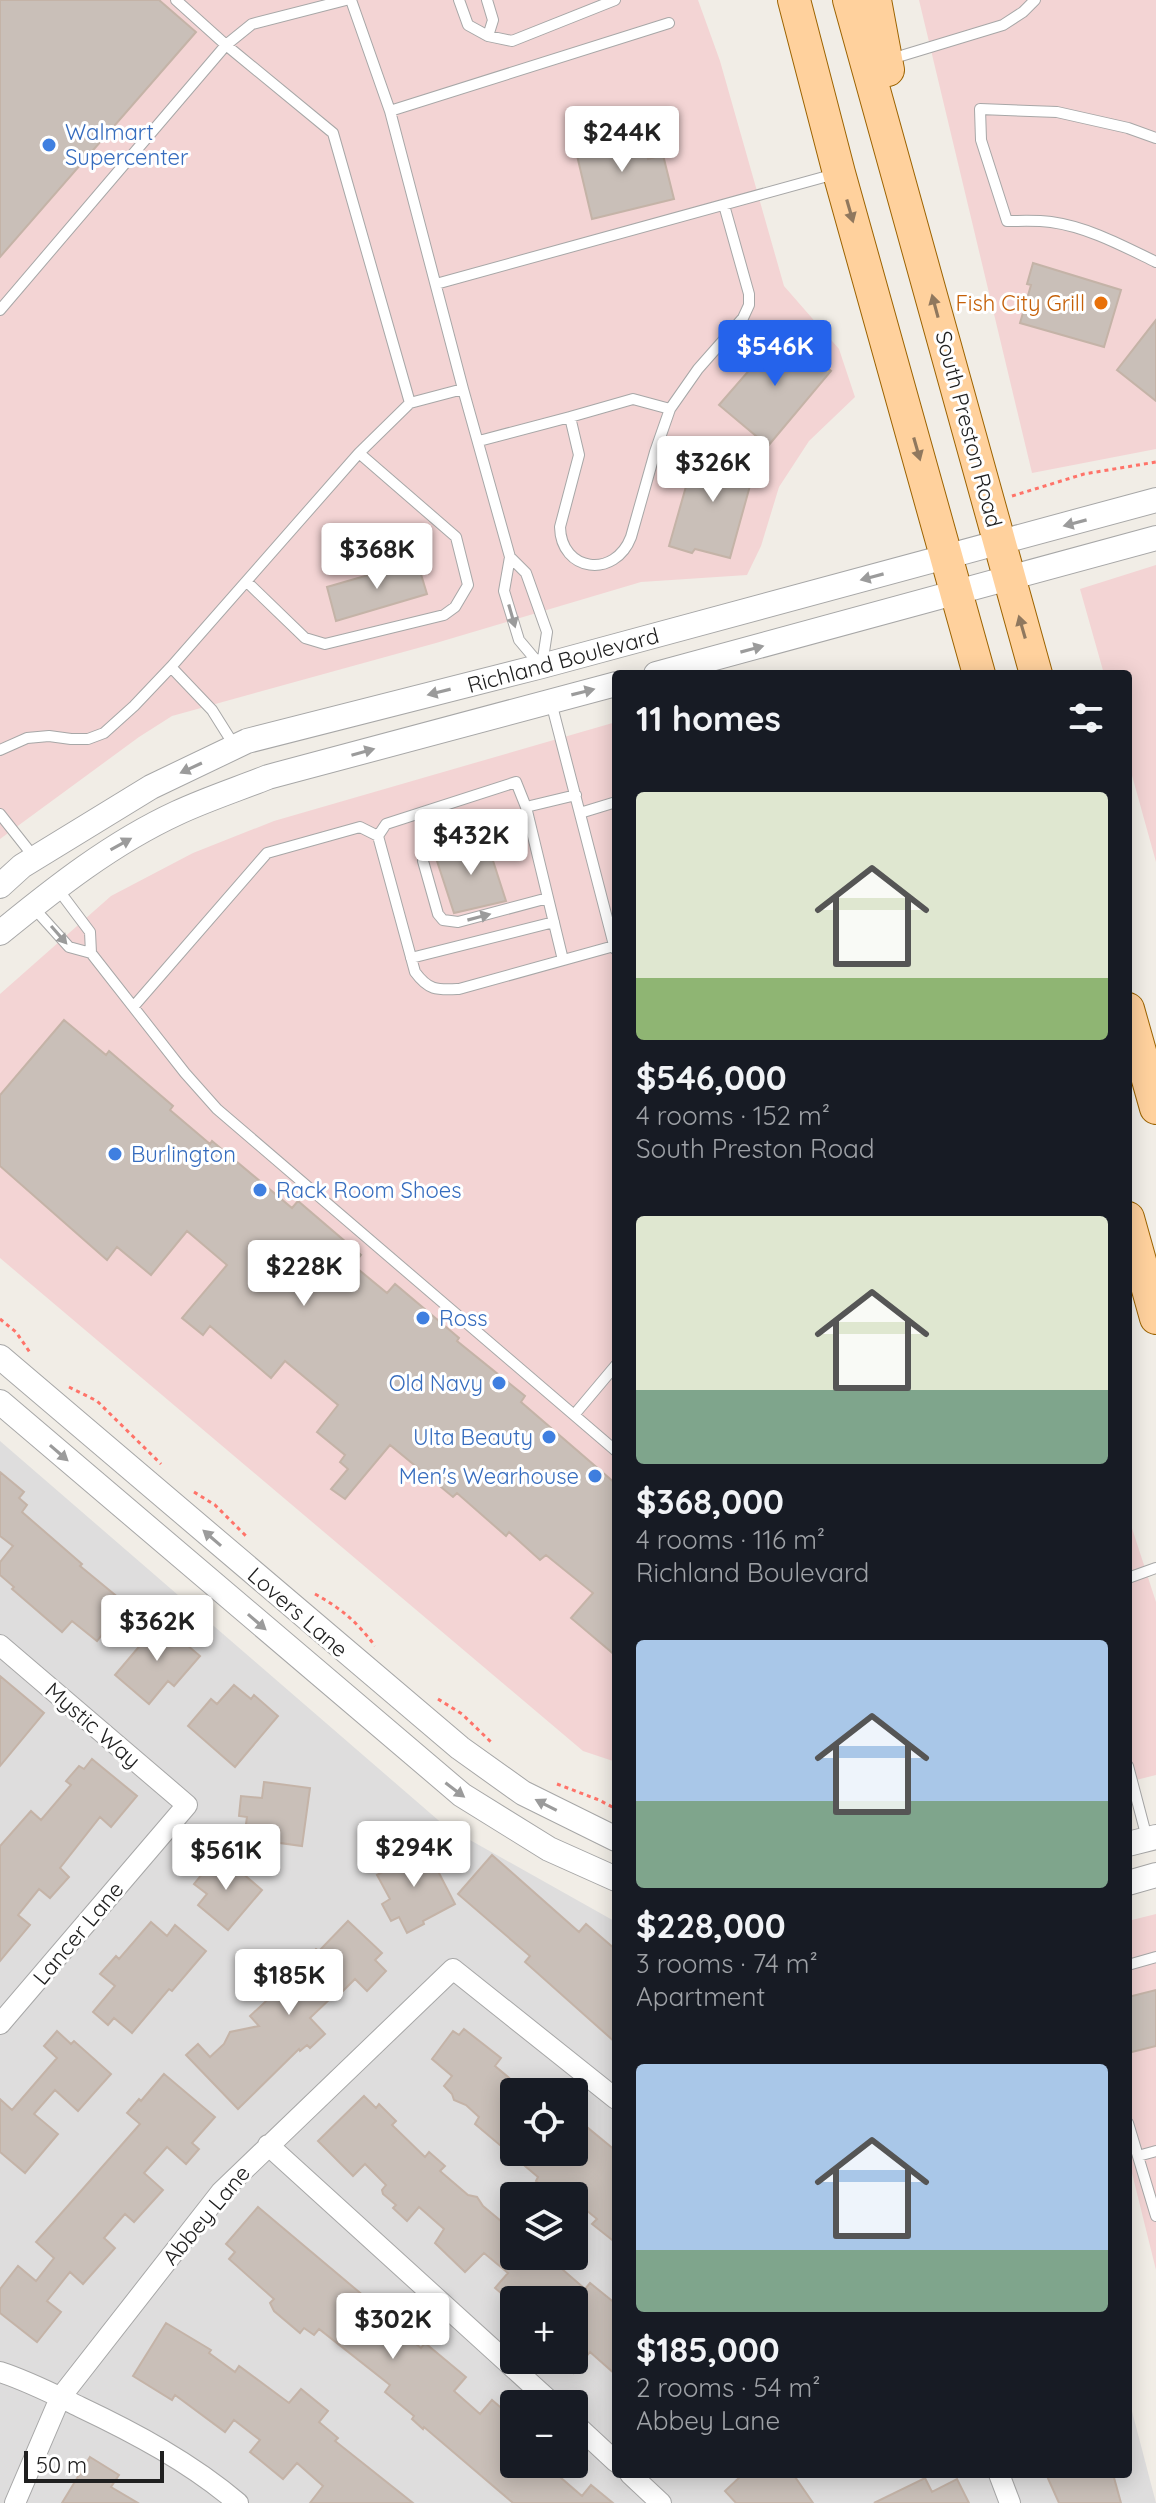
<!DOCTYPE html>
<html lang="en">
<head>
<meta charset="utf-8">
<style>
	body { margin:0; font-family:Quicksand,sans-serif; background:#242831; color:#f1f3f6; height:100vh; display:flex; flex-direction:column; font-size:30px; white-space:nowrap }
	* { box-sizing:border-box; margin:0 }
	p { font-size:26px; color:#9ea1a6 }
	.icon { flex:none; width:44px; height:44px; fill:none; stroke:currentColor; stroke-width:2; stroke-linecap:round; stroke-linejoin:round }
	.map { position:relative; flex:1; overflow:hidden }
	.side { position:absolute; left:612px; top:670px; width:520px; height:1808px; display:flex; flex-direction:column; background:#171b24; border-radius:8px; box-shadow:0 4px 20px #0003 }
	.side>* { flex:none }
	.fabs { position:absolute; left:500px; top:2078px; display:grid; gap:16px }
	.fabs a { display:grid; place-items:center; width:88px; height:88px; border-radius:8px; background:#171b24; box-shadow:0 4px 20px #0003; font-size:40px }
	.scale { position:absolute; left:24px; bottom:20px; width:140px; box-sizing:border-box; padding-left:8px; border:4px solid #202020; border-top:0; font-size:22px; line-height:28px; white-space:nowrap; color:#202020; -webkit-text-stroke:6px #fff; paint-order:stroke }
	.price { position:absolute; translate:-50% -68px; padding:0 18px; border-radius:8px; background:#fff; color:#222; font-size:26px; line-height:52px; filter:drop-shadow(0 2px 4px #0008) }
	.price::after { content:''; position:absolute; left:50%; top:48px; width:24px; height:18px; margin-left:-12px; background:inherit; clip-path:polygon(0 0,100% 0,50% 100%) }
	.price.selected { background:#2563eb; color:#fff }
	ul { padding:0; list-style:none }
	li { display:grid; align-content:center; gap:16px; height:424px; padding:0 24px }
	li span { display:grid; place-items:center; height:248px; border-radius:8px; color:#555 }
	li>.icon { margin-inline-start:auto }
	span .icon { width:144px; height:144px; fill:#fffc; stroke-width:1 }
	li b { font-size:34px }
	h2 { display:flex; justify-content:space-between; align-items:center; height:96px; padding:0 24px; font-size:34px }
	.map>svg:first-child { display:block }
	.residential { fill:#dedddd; fill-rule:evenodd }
	.commercial { fill:#f3d4d4 }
	.building { fill:#c9bfb8; stroke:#c4b3a7; stroke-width:2 }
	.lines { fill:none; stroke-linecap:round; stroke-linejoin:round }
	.service-casing { stroke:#a7a7a7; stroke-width:12 }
	.minor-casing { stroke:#a7a7a7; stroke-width:22 }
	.tertiary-casing { stroke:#a7a7a7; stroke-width:26 }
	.primary-casing { stroke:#9c6300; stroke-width:34 }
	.path { stroke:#ff7369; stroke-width:3; stroke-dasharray:4 4; stroke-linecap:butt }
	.service { stroke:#fff; stroke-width:10 }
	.minor { stroke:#fff; stroke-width:20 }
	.tertiary { stroke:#fff; stroke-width:24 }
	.primary { stroke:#ffd19d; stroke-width:32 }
	.oneway { fill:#90785e }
	.oneway2 { fill:#9b9b9b }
	.shop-dot { fill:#3f7fe0; stroke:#fff; stroke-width:3 }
	.food-dot { fill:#e8710a; stroke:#fff; stroke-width:3 }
	.labels { text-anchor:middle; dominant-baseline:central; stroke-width:6; stroke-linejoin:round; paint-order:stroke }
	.shop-label { font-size:22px; fill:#366cbe; stroke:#fff; text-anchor:start }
	.food-label { font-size:22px; fill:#c56008; stroke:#fff; text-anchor:end }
	.street-label { font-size:22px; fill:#202020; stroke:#fff }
</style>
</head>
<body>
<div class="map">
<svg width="1156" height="2503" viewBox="0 0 1156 2503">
	<rect width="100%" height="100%" fill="#f1ede6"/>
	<path class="residential" d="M0 1441 445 1826 616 1922V2474H1128V2396L1156 2503H0ZM514 2092H574V2152H514ZM514 2196H574V2256H514ZM514 2300H574V2360H514ZM514 2404H574V2464H514Z"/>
	<path class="commercial" d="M0 0H698L720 61 784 286 839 349 855 397 809 441 779 487 761 546 747 575 641 582 436 643 172 716 139 737 0 839Z
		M919 0H1156V449L1032 473Z
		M1156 565V862L1128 761V674H1104L1080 589Z
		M616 722V1762L583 1751 0 1258V994L111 896 193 853 274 821Z
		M1128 1516 1156 1602V1775L1128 1782Z
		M1156 1914V2270L1128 2157V1921Z"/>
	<path class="building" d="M0 0H159L196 32 0 257Z
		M628 126 629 132 641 129 648 159 663 155 674 199 592 219 575 147 606 139 604 132Z
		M1033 263 1121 290 1104 347 1020 323 1031 285 1027 284Z
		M1156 320V401L1117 370Z
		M786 328 806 345 803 349 831 371 768 446 719 405Z
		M697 448 756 464 730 558 695 549 692 553 669 546Z
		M417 561 427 594 336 621 327 587Z
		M486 839 506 901 454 913 435 855Z
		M64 1020 106 1055 109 1051 173 1106 170 1110 210 1144 212 1141 292 1208 298 1201 361 1255 353 1265 387 1293 395 1284 459 1338 457 1341 525 1396 521 1402 616 1484V1656L571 1618 593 1593 546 1555 540 1560 509 1532 506 1536 457 1493 453 1497 390 1445 345 1499 331 1489 348 1469 340 1462 345 1455 317 1432 338 1405 285 1361 271 1378 210 1326 203 1335 182 1318 227 1265 187 1231 151 1275 117 1247 107 1260 0 1166V1095Z
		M0 1472 24 1492 19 1498 27 1505 22 1512 82 1564 80 1566 126 1604 97 1641 72 1621 62 1632 12 1589 14 1587 0 1575V1562L13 1546 0 1536Z
		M160 1622 200 1656 174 1686 168 1681 149 1704 115 1675Z
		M0 1676 44 1713 0 1766Z
		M234 1685 251 1699 254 1695 278 1716 235 1767 188 1726 211 1699 217 1704Z
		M92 1759 137 1796 111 1827 100 1817 60 1868 69 1877 50 1898 39 1889 18 1915 30 1925 0 1961V1846L31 1811 41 1820 71 1785 66 1781 79 1766 84 1769Z
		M264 1782 310 1788 302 1846 244 1838 247 1817 239 1816 241 1796 262 1798Z
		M424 1844 455 1904 423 1921 424 1924 407 1933 399 1917 391 1921 382 1904 390 1899 377 1875 388 1869 385 1864Z
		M219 1853 262 1890 228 1930 198 1905 207 1894 194 1884Z
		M492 1855 579 1932 586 1924 616 1950V2043L525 1962 530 1956 458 1894Z
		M348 1921 382 1953 375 1960 386 1971 367 1991 355 1979 338 1996 335 1994 310 2018 325 2034 310 2048 307 2045 300 2051 299 2049 238 2109 186 2055 198 2044 210 2057 224 2044 230 2032 259 2026 250 2016 305 1965 303 1963 316 1949 319 1951Z
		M151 1922 167 1936 175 1925 206 1951 172 1991 169 1989 132 2033 114 2018 108 2025 93 2012 115 1986 100 1974 116 1956 119 1959Z
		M1156 1990V2046L1128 2053V1997Z
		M464 2029 501 2058 495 2066 514 2082V2152H574V2133L582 2123 616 2151V2243L592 2224 597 2219 574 2200V2196H554L536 2181 538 2177 475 2124 479 2117 466 2105 454 2100 452 2094 444 2086 452 2076 432 2059 453 2031 459 2035Z
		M57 2031 71 2044 74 2041 111 2074 78 2111 55 2090 34 2114 58 2134 25 2173 0 2152V2099L12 2110 57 2058 44 2046Z
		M164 2074 215 2117 192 2143 199 2149 186 2164 167 2147 144 2173 163 2190 134 2222 125 2214 104 2238 115 2248 83 2284 70 2272 47 2301 61 2312 37 2342 0 2313V2289L18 2266 36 2281 54 2258 36 2242 140 2124 127 2113 139 2099 141 2101Z
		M364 2096 376 2108 379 2104 396 2121 392 2125 425 2157 429 2152 445 2166 440 2171 468 2195 477 2197 483 2206 514 2232V2256H547L585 2289 590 2283 616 2304V2375L590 2352 574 2372V2300H509L495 2288 508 2273 484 2253 465 2272 435 2243 444 2229 419 2207 407 2221 393 2208 396 2205 383 2194 382 2190 386 2185 365 2164 353 2176 318 2141Z
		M258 2207 365 2297 366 2295 402 2324 398 2329 421 2348 425 2343 466 2377 454 2391 480 2414 492 2400 514 2419V2464H545L582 2496 591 2485 613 2503H513L424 2427 423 2429 412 2419 414 2416 385 2392 390 2385 319 2329 314 2335 304 2328 300 2333 274 2311 270 2303 274 2299 229 2259 235 2252 226 2244Z
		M166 2323 211 2350 209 2353 235 2372 239 2366 289 2403 301 2389 328 2411 319 2422 338 2438 335 2441 413 2503H310L323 2486 297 2463 283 2479 250 2452 260 2440 234 2420 225 2432 175 2395 172 2400 133 2376Z
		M90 2457 119 2475 111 2487 138 2503H62Z
		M743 2474H793L813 2503H736L725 2491Z
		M1046 2474H1113L1121 2503H1059Z
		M925 2478 932 2492 957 2479 969 2503H874Z"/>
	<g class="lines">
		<defs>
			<path id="service" d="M176 0 226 45 252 24 346 0
				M351 0 390 111 463 389 510 557 504 591 519 640 540 665
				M459 0 468 25 488 36 512 41 615 0
				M487 0 493 20 488 36
				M891 59 1003 25 1023 12 1035 0
				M390 111 669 23
				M1156 138 1128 128 1057 112 980 109 981 140 1007 221C1021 221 1036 220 1051 222 1088 227 1123 246 1156 262
				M436 284 835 174
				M0 310 226 45 333 133 410 403
				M570 417 633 399 670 409
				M479 441 570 417 579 455 560 527C561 572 615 579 631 537L655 452 670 409 698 369 743 318 749 305V294L724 205
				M510 557 526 573 547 632 542 665
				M247 582 305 638 325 644 444 615 455 607 468 585 456 537 359 453
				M171 667 212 710 234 745
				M551 702 615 949
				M0 750 27 738 49 736 71 739H88L104 733 134 706 171 667 359 453 410 403 463 389
				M580 813 616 802
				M0 814 34 857
				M528 818 430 847 425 853 423 861 438 914 443 920 458 922 548 898
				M378 836 386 824 516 782 526 807
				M57 888 90 932 91 953 185 1073 217 1109 616 1451
				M32 906 69 947 91 953
				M411 958 554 922
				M563 960 526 807 576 795
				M134 1006 267 853 360 827 378 836 415 972C429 991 437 990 459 989L614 946
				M574 1415 616 1365
				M1128 1578 1156 1568
				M1128 1766 1147 1838
				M1128 1965 1156 1957
				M1128 2123 1156 2216
				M1138 2156 1156 2151"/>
			<path id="minor" d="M0 1645 187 1805 0 2024
				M268 2145 553 2404
				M0 2372C28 2381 53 2394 80 2407 135 2433 191 2463 238 2503
				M574 2423 616 2462
				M630 2474 661 2503
				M999 2474 1010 2503
				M15 2503 60 2398 221 2192 453 1969 616 2099"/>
			<path id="tertiary" d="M656 674 1156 538
				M0 886 22 866 151 787 247 741 542 666 1156 500
				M0 933C55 888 112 843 177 813 207 799 238 789 268 777L616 684
				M0 1357 460 1748 523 1793 616 1839
				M0 1402 462 1795 549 1849 616 1879
				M1128 1844 1156 1837
				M1128 1883 1156 1875"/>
			<path id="primary" d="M794 0 839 173 979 674
				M849 0 1036 674
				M875 0 888 70
				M1128 1009 1156 1108
				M1128 1218 1156 1318"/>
		</defs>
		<use href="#service" class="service-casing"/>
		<use href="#minor" class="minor-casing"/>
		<use href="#tertiary" class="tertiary-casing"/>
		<use href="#primary" class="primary-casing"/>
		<path class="path" d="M1012 496 1084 474 1156 462
			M0 1319 16 1332 31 1354
			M69 1387 97 1401 161 1464
			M194 1492 215 1505 246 1536
			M315 1594C342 1609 357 1622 375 1646
			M438 1699 462 1714 491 1742
			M557 1784 599 1800 616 1809"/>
		<use href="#service" class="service"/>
		<use href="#minor" class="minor"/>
		<use href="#tertiary" class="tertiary"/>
		<use href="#primary" class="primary"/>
	</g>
	<defs><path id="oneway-solid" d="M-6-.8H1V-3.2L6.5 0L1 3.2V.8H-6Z" transform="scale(2)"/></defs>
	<g class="oneway">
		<use href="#oneway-solid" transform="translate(850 211) rotate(74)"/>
		<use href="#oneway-solid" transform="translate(935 306) rotate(-105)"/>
		<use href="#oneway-solid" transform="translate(917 449) rotate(74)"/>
		<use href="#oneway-solid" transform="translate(1022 627) rotate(-106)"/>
	</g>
	<g class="oneway2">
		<use href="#oneway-solid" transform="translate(1075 523) rotate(165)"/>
		<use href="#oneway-solid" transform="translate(872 577) rotate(165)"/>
		<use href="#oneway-solid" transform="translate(512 616) rotate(74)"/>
		<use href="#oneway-solid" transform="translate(752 649) rotate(-15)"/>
		<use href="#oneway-solid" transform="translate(439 692) rotate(166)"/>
		<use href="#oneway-solid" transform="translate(583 692) rotate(-14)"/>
		<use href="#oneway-solid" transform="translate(363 752) rotate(-16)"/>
		<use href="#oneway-solid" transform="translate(191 768) rotate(155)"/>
		<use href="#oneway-solid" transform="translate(121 844) rotate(-29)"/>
		<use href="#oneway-solid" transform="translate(479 917) rotate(-15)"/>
		<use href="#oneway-solid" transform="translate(59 935) rotate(49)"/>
		<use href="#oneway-solid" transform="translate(59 1453) rotate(41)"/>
		<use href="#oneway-solid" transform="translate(212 1538) rotate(-139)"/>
		<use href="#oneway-solid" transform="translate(257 1622) rotate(41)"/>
		<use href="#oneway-solid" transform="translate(455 1790) rotate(37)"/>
		<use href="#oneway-solid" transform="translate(546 1805) rotate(-153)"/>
	</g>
	<g class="shop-dot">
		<circle cx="49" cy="145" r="8"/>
		<circle cx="115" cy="1154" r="8"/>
		<circle cx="260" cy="1190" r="8"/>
		<circle cx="423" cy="1318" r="8"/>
		<circle cx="499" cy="1383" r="8"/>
		<circle cx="549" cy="1437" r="8"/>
		<circle cx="595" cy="1476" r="8"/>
	</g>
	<circle class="food-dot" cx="1101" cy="303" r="8"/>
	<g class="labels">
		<g class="shop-label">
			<text x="65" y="132">Walmart<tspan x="65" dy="25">Supercenter</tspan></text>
			<text x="131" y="1154">Burlington</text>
			<text x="276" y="1190">Rack Room Shoes</text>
			<text x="439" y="1318">Ross</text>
			<text x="483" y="1383" text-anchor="end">Old Navy</text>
			<text x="533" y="1437" text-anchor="end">Ulta Beauty</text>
			<text x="579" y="1476" text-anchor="end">Men's Wearhouse</text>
		</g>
		<g class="food-label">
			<text x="1085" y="303">Fish City Grill</text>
		</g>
		<g class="street-label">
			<text transform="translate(969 429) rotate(75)">South Preston Road</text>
			<text transform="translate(563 660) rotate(-15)">Richland Boulevard</text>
			<text transform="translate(298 1612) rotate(41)">Lovers Lane</text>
			<text transform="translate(93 1725) rotate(41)">Mystic Way</text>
			<text transform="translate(78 1933) rotate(-50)">Lancer Lane</text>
			<text transform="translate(206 2215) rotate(-50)">Abbey Lane</text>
		</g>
	</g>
</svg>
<div class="fabs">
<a><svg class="icon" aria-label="locate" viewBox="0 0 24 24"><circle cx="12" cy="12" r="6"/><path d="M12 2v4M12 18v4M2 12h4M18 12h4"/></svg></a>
<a><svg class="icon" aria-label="layers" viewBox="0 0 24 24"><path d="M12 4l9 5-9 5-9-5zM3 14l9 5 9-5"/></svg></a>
<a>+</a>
<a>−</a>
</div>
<div class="scale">50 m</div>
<b class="price" style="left:622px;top:174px">$244K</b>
<b class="price selected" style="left:775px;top:388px">$546K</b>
<b class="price" style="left:713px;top:504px">$326K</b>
<b class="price" style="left:377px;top:591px">$368K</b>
<b class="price" style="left:471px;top:877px">$432K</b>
<b class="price" style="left:304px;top:1308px">$228K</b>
<b class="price" style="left:157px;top:1663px">$362K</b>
<b class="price" style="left:414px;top:1889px">$294K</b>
<b class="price" style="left:226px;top:1892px">$561K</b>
<b class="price" style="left:289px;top:2017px">$185K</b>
<b class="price" style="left:393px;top:2361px">$302K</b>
<section class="side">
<h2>11 homes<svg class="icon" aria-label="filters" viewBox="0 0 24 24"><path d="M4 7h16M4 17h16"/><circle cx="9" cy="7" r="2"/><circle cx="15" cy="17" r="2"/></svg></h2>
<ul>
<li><span style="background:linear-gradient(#dfe7d0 75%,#8fb573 0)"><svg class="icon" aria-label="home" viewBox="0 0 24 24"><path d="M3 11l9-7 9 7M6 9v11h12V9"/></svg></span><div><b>$546,000</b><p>4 rooms · 152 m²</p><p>South Preston Road</p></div></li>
<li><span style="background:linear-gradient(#dfe7d0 70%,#7fa58c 0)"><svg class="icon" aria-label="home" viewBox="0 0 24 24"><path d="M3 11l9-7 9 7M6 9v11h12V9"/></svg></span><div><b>$368,000</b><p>4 rooms · 116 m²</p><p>Richland Boulevard</p></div></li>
<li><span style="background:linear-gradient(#a9c7e8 65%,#7fa58c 0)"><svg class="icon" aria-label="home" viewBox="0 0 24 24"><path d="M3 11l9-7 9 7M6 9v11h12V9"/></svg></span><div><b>$228,000</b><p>3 rooms · 74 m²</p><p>Apartment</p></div></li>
<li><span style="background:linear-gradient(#a9c7e8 75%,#7fa58c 0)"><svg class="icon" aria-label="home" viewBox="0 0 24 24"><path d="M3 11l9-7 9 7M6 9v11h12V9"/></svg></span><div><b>$185,000</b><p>2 rooms · 54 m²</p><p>Abbey Lane</p></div></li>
</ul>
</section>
</div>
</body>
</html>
